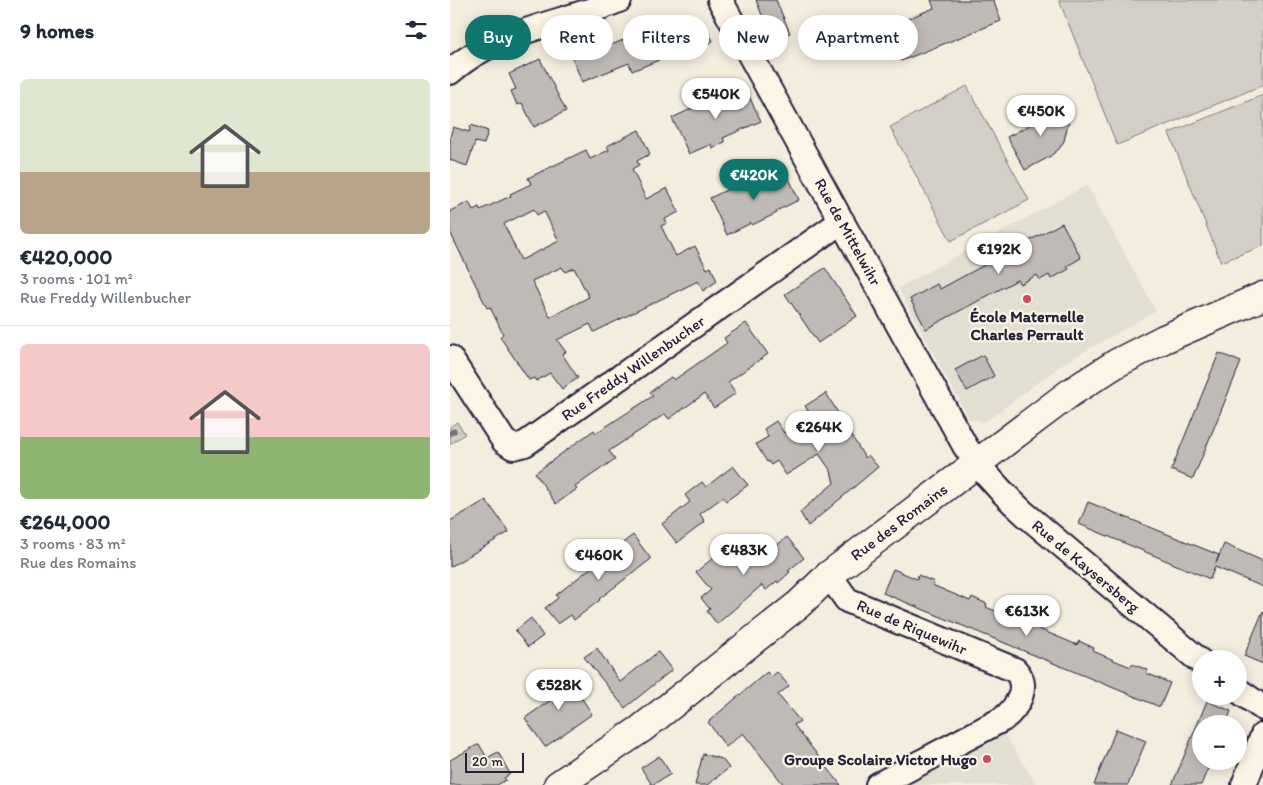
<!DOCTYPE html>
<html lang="en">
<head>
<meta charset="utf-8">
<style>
	body { margin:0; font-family:Itim,sans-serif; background:#f2f2f3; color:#1f2937; height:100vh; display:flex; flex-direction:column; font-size:19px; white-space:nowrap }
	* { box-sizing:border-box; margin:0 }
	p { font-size:16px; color:#747a83 }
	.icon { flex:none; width:28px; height:28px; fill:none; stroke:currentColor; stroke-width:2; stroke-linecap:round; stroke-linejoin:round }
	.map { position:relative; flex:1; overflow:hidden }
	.side { display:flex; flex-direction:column; background:#fff; width:450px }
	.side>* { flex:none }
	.banner { position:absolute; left:15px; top:15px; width:475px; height:45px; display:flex; gap:10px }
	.buttons { position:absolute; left:742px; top:650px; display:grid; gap:10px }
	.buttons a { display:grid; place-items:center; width:55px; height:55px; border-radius:50%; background:#fff; box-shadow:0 2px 12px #0003; font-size:25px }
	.scale { position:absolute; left:15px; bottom:12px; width:59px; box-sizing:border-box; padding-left:5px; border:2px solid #22223b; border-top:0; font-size:14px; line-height:18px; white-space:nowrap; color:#22223b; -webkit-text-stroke:4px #fcf5e5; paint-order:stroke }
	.price { position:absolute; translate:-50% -42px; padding:0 11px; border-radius:18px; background:#fff; color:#222; font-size:16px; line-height:32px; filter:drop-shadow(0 1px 2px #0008) }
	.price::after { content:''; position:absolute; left:50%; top:30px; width:15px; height:11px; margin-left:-8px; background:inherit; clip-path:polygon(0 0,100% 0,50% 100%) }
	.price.active { background:#0f766e; color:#fff }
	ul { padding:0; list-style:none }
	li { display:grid; align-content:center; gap:10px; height:265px; padding:0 20px }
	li+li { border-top:1px solid #e0e1e3 }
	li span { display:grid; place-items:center; height:155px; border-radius:8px; color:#555 }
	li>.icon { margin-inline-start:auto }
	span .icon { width:90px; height:90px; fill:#fffc; stroke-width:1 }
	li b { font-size:21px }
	h2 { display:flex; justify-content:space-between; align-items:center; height:60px; padding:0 20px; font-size:21px }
	.chip { padding:0 18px; border-radius:22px; background:#fff; box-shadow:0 2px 12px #0003; font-size:18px; line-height:45px }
	.chip.active { background:#0f766e; color:#fff }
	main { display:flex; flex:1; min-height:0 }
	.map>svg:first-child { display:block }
	.built { fill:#e3ded2 }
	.grass { fill:url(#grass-tufts); stroke:#7b7880 }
	.garden { fill:#d4cfc6; stroke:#7b7880 }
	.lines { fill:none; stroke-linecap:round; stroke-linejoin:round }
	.stream { stroke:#75727b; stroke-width:5.5 }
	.building { fill:#bfbab6; stroke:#22223b; fill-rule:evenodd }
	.minor-casing { stroke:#22223b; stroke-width:28 }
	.major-casing { stroke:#22223b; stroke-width:31 }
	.minor { stroke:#fcf5e5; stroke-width:24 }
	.major { stroke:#fcf5e5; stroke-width:28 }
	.poi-dot { fill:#d1495b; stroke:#fcf5e5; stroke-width:2 }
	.labels { text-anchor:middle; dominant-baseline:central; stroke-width:4.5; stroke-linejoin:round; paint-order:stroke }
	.street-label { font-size:16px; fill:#22223b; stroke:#fcf5e5 }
	.poi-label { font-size:16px; font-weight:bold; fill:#22223b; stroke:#fcf5e5 }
</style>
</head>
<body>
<main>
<section class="side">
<h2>9 homes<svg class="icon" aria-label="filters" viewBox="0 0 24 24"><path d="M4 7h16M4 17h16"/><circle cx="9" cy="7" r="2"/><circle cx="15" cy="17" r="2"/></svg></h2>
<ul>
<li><span style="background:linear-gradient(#dfe7d0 60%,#b9a48a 0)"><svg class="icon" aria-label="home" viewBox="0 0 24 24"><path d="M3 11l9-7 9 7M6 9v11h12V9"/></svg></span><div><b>€420,000</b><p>3 rooms · 101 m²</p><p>Rue Freddy Willenbucher</p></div></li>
<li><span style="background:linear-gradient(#f6c9c9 60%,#8fb573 0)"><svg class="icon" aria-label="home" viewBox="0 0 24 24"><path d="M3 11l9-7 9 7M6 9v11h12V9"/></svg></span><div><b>€264,000</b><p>3 rooms · 83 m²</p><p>Rue des Romains</p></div></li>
</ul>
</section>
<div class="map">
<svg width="813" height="785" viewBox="0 0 813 785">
	<defs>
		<pattern id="grass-tufts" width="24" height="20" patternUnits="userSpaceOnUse" patternTransform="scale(1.25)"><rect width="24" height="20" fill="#d4cfc6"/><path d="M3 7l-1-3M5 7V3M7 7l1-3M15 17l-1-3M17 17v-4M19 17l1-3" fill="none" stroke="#b6b1ab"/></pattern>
	</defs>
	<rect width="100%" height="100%" fill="#f3edde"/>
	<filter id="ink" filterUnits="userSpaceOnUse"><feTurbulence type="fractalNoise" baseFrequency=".02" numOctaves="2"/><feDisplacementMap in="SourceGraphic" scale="10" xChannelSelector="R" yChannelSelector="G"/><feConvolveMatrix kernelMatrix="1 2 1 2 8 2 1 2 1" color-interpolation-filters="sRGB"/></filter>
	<g filter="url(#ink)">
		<path class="built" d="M637 185 706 311 613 364 535 422 519 419 448 288Z
			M553 732 587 785H454Z"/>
		<path class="grass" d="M7 422 15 434 0 444V427Z"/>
		<path class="garden" d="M609 0H813V85L667 145Z
			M517 86 579 200 501 241 440 127Z
			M813 95V246L771 262 719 133Z"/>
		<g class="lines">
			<path class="stream" d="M0 433 4 431"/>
		</g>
		<path class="building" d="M306 0H326L340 33 322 40Z
			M481 0H543L551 21 451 61 437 27 484 8Z
			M253 22 263 41 246 50 235 31Z
			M197 30 209 60 182 71 179 63 132 82 120 52 144 43 147 51Z
			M90 59 116 111 84 127 72 103 67 105 61 91 66 89 59 74Z
			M294 86 311 121 273 138 275 142 262 148 261 144 239 154 222 118 243 108 241 105 255 98 257 103Z
			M610 102 619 119 614 141 609 149 599 157 575 170 557 137 593 118 590 112Z
			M21 125 38 131 34 144 25 142 17 166 0 160V137L3 127 19 132Z
			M189 130 200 154 187 161 189 165 182 169 196 199 217 188 229 212 215 219 217 223 211 226 226 256 245 246 257 269 261 267 267 281 253 291 248 281 144 332 140 324 107 340 116 352 112 354 128 378 112 389 100 373 86 381 84 378 79 380 50 337 53 334 40 307 37 308 0 232V211L19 202 23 210 29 207 30 210 61 196 60 194 81 184 78 178 136 150 140 159 159 150 157 146ZM84 209 87 215 94 211 109 241 71 260 54 224ZM112 267 115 272 124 268 139 297 100 317 82 281Z
			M334 168 349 200 326 211 327 213 302 225 301 223 277 235 260 198 295 181V183L311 175 313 178Z
			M612 223 631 258 617 266 619 269 601 279 599 275 590 280 587 275 570 284 567 280 476 329 460 299 487 284 490 289Z
			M375 268 407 316 368 343 335 294Z
			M296 323 318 354 278 382 286 393 264 408 254 394 219 419 215 414 159 451 165 459 125 487 127 489 106 504 85 473 144 430 146 433 203 396 200 392 221 377 224 380 277 343 274 338Z
			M769 353 791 362 743 479 721 470Z
			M533 355 544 376 517 391 505 370Z
			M376 393 415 458 418 455 428 467 358 526 350 512 384 483 381 471 369 454 336 475 327 461 321 465 318 461 317 462 306 444 318 437 314 429 326 421 334 433 361 415 355 406Z
			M283 466 298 485 276 501 273 497 250 514 255 522 227 543 212 524 240 502 235 495 252 482 256 487Z
			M36 500 59 532 0 567V521Z
			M638 502 769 555 766 563 774 544 813 561V587L765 567 760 579 629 524Z
			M183 535 201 559 149 599 150 600 124 620 121 615 108 624 95 608 108 598 106 595Z
			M337 537 354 558 338 571 340 572 328 583 327 581 316 590 312 585 267 624 257 611 260 609 251 598 261 590 246 572 280 544 298 566 303 563 304 564 311 558 303 546 310 540 320 551Z
			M443 569 467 579 468 575 484 582 482 585 506 595 520 601 522 597 537 604 536 607 559 617 574 623 575 620 591 626 589 629 613 639 627 645 629 641 644 648 643 651 666 661 681 667 682 664 698 670 696 673 720 683 710 707 433 593Z
			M813 611V664L794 656Z
			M81 618 93 636 78 647 65 631Z
			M147 648 170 682 208 652 222 670 175 708 134 657Z
			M114 671 142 714 95 747 75 718 102 699 93 686Z
			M317 672 321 677 327 672 339 686 328 695 350 721 344 725 391 785H334L293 733 276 747 258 722Z
			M757 701 781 711 776 724H751V761H761L751 785H722Z
			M666 729 696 741 678 785H644Z
			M29 744 37 758 48 752 60 774 54 778 56 780 47 785H0V760Z
			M253 754 272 759 279 768 257 785H245Z
			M209 756 221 774 202 785 191 768Z"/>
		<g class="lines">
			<defs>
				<path id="minor" d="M270 0 515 446C532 472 552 493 575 514L751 662
					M0 72C47 30 113 24 169 0
					M0 358 54 441 63 447 75 444 392 221
					M379 575 397 600 565 670C581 686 567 708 553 719L428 785
					M789 691 813 708
					M794 785 813 735"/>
				<path id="major" d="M108 785 191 729 349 604 379 575 620 393 667 363 714 339 813 296"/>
			</defs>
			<use href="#minor" class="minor-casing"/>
			<use href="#major" class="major-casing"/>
			<use href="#minor" class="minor"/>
			<use href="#major" class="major"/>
		</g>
	</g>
	<g class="poi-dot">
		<circle cx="577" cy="299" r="5"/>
		<circle cx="537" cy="759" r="5"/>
	</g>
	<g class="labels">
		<g class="street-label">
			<text transform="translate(398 232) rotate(61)">Rue de Mittelwihr</text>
			<text transform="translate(183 368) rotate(-35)">Rue Freddy Willenbucher</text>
			<text transform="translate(449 522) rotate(-37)">Rue des Romains</text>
			<text transform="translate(636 566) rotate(40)">Rue de Kaysersberg</text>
			<text transform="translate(462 627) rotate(23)">Rue de Riquewihr</text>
		</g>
		<g class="poi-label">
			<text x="577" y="316">École Maternelle<tspan x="577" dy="18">Charles Perrault</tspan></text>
			<text x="527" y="759" text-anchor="end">Groupe Scolaire Victor Hugo</text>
		</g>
	</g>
</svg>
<div class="buttons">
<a>+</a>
<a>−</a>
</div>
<div class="scale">20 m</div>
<b class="price" style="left:266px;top:120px">€540K</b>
<b class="price" style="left:591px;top:137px">€450K</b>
<b class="price active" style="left:304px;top:201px">€420K</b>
<b class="price" style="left:549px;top:275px">€192K</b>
<b class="price" style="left:369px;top:453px">€264K</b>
<b class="price" style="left:294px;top:576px">€483K</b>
<b class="price" style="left:149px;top:581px">€460K</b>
<b class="price" style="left:577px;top:637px">€613K</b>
<b class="price" style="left:109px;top:711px">€528K</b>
<div class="banner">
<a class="chip active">Buy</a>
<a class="chip">Rent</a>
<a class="chip">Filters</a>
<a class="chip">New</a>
<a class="chip">Apartment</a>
</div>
</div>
</main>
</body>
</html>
